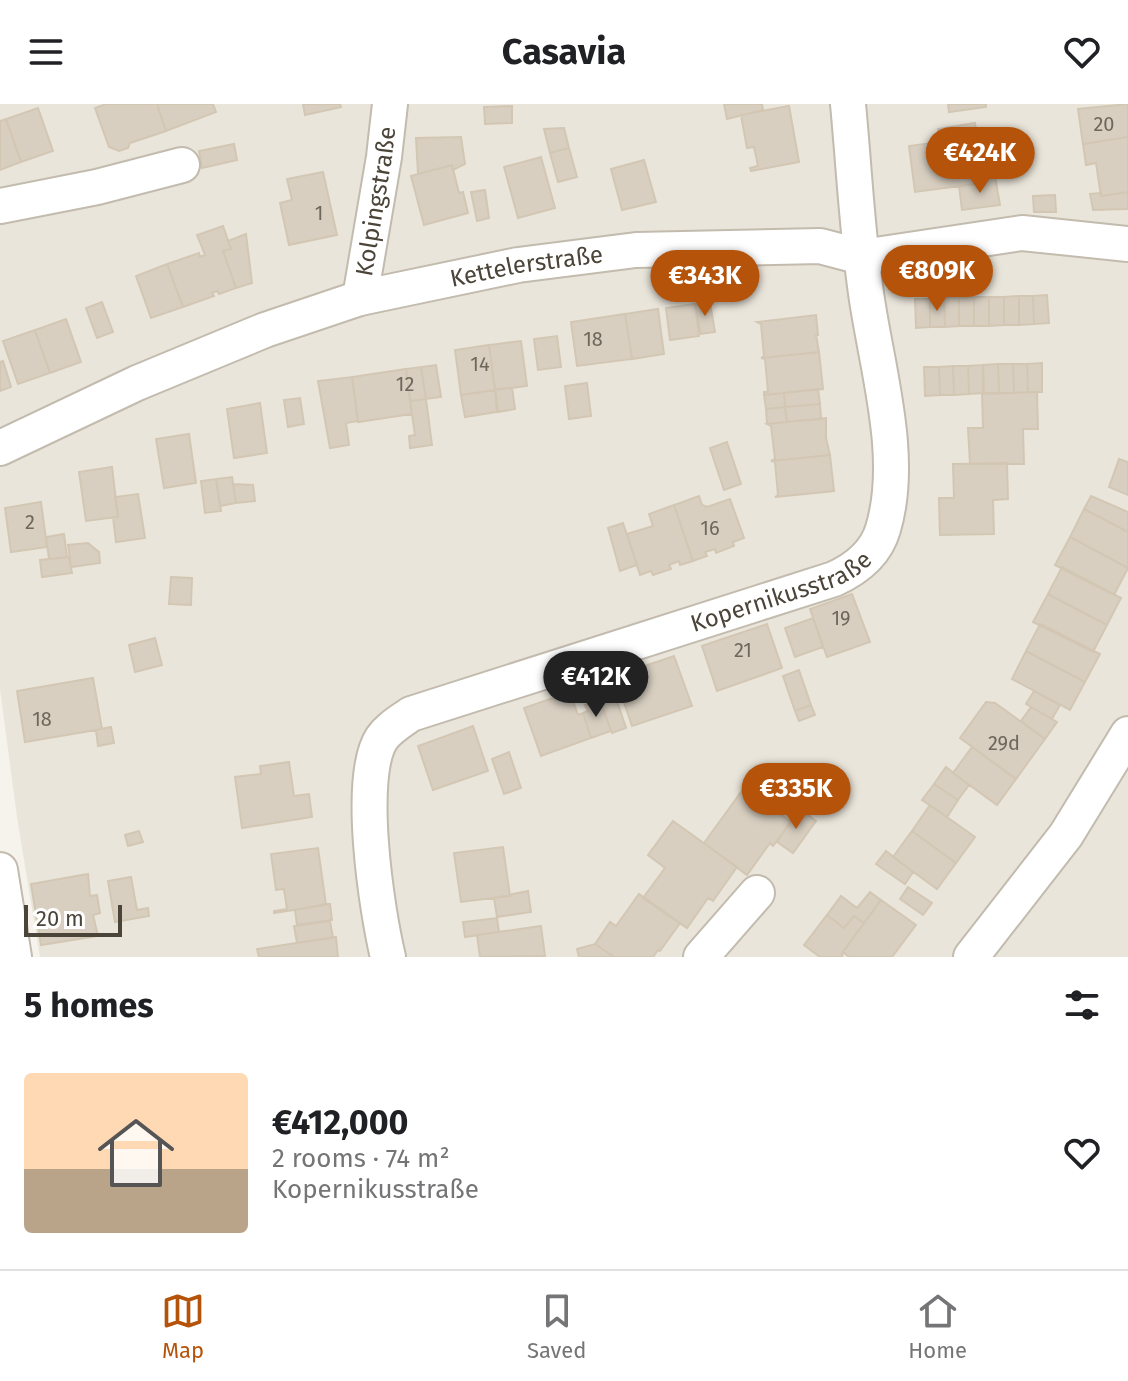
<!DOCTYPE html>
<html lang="en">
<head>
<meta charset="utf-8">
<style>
	body { margin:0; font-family:"Fira Sans",sans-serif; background:#f6f6f6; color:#202124; height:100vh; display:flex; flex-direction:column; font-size:30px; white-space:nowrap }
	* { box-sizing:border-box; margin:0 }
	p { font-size:26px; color:#757577 }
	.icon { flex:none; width:44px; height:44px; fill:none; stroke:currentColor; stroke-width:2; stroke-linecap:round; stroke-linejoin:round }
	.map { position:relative; height:853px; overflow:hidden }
	.details { display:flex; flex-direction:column; background:#fff; flex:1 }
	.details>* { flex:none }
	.scale { position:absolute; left:24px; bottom:20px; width:98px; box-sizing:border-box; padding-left:8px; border:4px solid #4b4439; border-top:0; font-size:22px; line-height:28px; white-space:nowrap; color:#4b4439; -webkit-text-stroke:6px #fff; paint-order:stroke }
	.price { position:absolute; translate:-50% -68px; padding:0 18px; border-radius:28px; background:#b45309; color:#fff; font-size:26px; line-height:52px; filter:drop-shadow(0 2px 4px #0008) }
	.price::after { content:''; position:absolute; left:50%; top:48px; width:24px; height:18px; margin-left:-12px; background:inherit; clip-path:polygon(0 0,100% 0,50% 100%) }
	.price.current { background:#222; color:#fff }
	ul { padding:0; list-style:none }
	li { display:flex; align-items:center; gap:24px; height:200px; padding:0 24px }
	li span { display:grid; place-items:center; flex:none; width:224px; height:160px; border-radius:8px; color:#555 }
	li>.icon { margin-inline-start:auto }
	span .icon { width:96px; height:96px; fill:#fffc; stroke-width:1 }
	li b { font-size:34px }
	h2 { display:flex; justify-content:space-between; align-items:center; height:96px; padding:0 24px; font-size:34px }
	header { display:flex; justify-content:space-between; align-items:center; height:104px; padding:0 24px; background:#fff; font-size:36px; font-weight:700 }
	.dock { display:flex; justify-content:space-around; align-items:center; height:112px; border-top:2px solid #e0e0e0; background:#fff; font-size:22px; color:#757577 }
	.dock a { display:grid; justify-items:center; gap:4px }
	.dock .current { color:#b45309 }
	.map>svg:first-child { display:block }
	.residential { fill:#eae5da }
	.building { fill:#d8cfc1; stroke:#d3c7b4; stroke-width:2 }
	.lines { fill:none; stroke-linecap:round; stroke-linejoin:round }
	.minor-casing { stroke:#c2bbae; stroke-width:38 }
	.minor { stroke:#fff; stroke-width:34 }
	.labels { text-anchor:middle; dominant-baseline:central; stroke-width:6; stroke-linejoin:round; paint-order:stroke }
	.number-label { font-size:20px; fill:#6e675b }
	.street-label { font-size:24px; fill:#4b4439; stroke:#fff }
</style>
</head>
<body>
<header><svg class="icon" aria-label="menu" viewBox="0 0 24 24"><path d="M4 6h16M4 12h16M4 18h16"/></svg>Casavia<svg class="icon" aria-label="heart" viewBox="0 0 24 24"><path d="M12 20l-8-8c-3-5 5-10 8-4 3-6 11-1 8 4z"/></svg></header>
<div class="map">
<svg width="1128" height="853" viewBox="0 0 1128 853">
	<rect width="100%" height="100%" fill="#f6f3ec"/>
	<path class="residential" d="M0 0H1128V853H40L17 713 0 585Z"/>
	<path class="building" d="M106 0H157L166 27 130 39 128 44 119 47 109 43 95 4Z
		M157 0H213L216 8 166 27Z
		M303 0H340L341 3 305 11Z
		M724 0H762L763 6 727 15Z
		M948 0H986V3L949 8Z
		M1128 0V33L1083 40 1078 5Z
		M512 2V19L485 20 484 3Z
		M789 2 799 58 751 67 750 64 758 62 754 43 747 44 741 11Z
		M38 4 53 47 21 58 6 15Z
		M6 15 21 58 0 66V17Z
		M975 19 983 79 915 88 909 42 939 38 938 25Z
		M564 24 569 44 550 49 544 25Z
		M461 33 465 60 453 66 452 61 418 70 416 34Z
		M1128 33V88L1101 92 1096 59 1086 61 1083 40Z
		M234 40 237 56 202 64 199 47Z
		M569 44 577 73 558 78 550 49Z
		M541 53 555 104 518 114 504 63Z
		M644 56 656 98 622 106 611 65Z
		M452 61 459 89 463 88 468 109 424 121 411 72Z
		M323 68 337 131 289 141 280 99 292 96 287 75Z
		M995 72 1000 101 962 106 959 82 983 79V74Z
		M485 86 489 114 477 117 471 88Z
		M1128 88V105L1093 106 1090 90 1101 89V92Z
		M1055 91 1056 108H1034L1033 92Z
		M223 122 231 145 223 147 236 184 219 190 217 187 212 189 214 192 183 203 167 160 199 149 200 153 205 151 197 131Z
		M246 130 252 179 236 184 223 147 231 145 228 137Z
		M167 160 183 203 151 214 136 172Z
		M709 177H738L739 192 710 193Z
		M1047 191 1049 219 1034 220 1033 192Z
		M1019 192H1033L1034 220 1019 221Z
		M1019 192V221H1004V193Z
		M974 193H989V222H974Z
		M974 193V222H959V194Z
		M989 193H1004V221L989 222Z
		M944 194H959V222L945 223Z
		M944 194 945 223H930V195Z
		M915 195H930V223L916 224Z
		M102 198 113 228 97 234 86 204Z
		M710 199 715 228 701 230 695 201Z
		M695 200 699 232 670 236 666 204Z
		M658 205 664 250 632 255 625 210Z
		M625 210 632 255 577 262 571 218Z
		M816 211 818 231H816L819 248 761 254 764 252 761 220 757 218Z
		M66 215 81 258 50 269 35 226Z
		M35 226 50 269 18 280 3 237Z
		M557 232 561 263 538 266 534 235Z
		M521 237 527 282 495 286 489 241Z
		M489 241 495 286 461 291 455 246Z
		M819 248 823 285 764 291V288H768L765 255 761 254Z
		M3 257 11 283 0 287V258Z
		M1042 259V288H1028L1027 260Z
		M998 260 999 289H984L983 261Z
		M998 260H1013L1014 289H999Z
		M1013 260H1027L1028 288 1014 289Z
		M436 261 441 293 426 295 421 263Z
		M983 261V289L969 290 968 262Z
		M953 262 954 291H940L939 263Z
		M953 262H968L969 290 954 291Z
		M421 263 426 295 410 297 406 265Z
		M924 263H939L940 291 925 292Z
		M406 265 412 310 358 318 352 273Z
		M352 273 358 317 346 319 349 341 330 344 318 277Z
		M587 279 591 312 569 315 565 282Z
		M512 284 515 305 498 308 495 285Z
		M818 285 820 300 785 303 784 289Z
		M495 286 497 308 465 313 461 291Z
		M1037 288 1038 325H1023L1024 360H970L968 324H983L982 290Z
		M784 289 785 303 766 305 764 291Z
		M300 294 304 320 288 323 284 296Z
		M426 295 432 341 410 344 409 332 415 331 410 297Z
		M260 299 267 349 234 354 227 305Z
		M820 300 821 315 787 318 785 303Z
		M785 303 787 318 767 320 766 305Z
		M826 314V334L830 351 771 357 775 355 771 322 767 320Z
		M189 330 196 379 164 384 156 335Z
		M727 338 741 380 724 386 710 344Z
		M830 351 834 387 775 393 778 391 775 358 771 357Z
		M1119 355 1128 358V391L1109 383Z
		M1007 359 1008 395 993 396 994 430 940 431 939 394H954L953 360Z
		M112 363 118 413 86 417 79 368Z
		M232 373 236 399 220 402 216 375Z
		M216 375 221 407 205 409 201 377Z
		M233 380 253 381 255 397 236 399Z
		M138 390 145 434 116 438 113 413H118L115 393Z
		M699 392 702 401 707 403 730 395 744 434 733 438 734 442 716 449 715 445 705 448 707 452 693 457 674 401Z
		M1091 392 1128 408V428L1084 405Z
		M41 398 47 443 11 448 5 404Z
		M674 401 693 457 680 461 679 457 669 461 671 465 653 471 651 467 640 471 627 430 653 422 649 410Z
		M1084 405 1128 428V464L1070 433Z
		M623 419 637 461 620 467 608 424Z
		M64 430 67 453 49 455 46 433Z
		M1070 433 1128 464 1114 491 1055 461Z
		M88 439 99 448 100 459 71 463 68 441Z
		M69 453 72 469 42 473 40 456Z
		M1062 463 1121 494 1107 521 1048 490Z
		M171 473 192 474 191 501 169 500Z
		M852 490 870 538 827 553 810 505Z
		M1048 490 1107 521 1093 548 1033 518Z
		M813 514 823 543 795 553 785 524Z
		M767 520 782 564 717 587 702 542Z
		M1040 520 1100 550 1085 578 1026 547Z
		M155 534 162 561 135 568 129 541Z
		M1026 547 1085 578 1070 606 1012 575Z
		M674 552 692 602 632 622 615 572Z
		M799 566 811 601 795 607 783 572Z
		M93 574 102 625 25 638 17 587Z
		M1034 587 1060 601 1052 615 1026 600Z
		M570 588 578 611 583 609 591 634 541 652 524 604Z
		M615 591 626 624 612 629 600 596Z
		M600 596 611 627 591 634 583 609 588 607 585 601Z
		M986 598 995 599 1045 635 1016 675 960 634Z
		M811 601 815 611 799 617 795 607Z
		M1031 603 1057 618 1045 635 1021 617Z
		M473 622 488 667 433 686 418 642Z
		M111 623 114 639 98 642 96 626Z
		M972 643 1016 675 997 701 953 669Z
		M509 648 521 684 504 690 492 655Z
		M289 658 294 692 309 690 312 713 242 724 235 673 261 670 260 662Z
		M946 663 969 681 958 696 934 680Z
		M934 680 958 696 947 713 922 696Z
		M744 684 791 718 773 742 770 739 747 771 704 739Z
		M930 701 975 733 956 759 912 727Z
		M799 705 816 717 793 749 777 738Z
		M673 717 737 763 713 797 708 794 687 824 643 794 665 764 648 751Z
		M139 727 143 738 128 742 125 731Z
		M912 727 956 759 937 785 893 753Z
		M503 743 510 792 461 798 454 749Z
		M318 744 326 801 274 809V807L287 805 284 785 276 786 271 750Z
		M886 747 913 768 905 780 876 760Z
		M88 770 90 792 97 791 100 809 93 811 98 832 41 841 31 780Z
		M131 773 137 806 148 804 149 812 115 818 108 777Z
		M908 783 932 799 923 811 900 795Z
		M528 787 531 808 497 813 494 794Z
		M870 788 881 796 864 819 854 812 844 824 827 811 841 792 857 804Z
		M639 790 680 819 660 847 658 846 653 853H614L595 840 610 818 616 822Z
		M881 796 916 821 892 853H849L843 848Z
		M326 800H330L332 816 297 821 295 806Z
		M827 811 844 824 854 812 864 819 843 848 842 853H820L804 841Z
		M497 814 499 828 465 833 463 818Z
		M330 817 333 834 297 839 294 822Z
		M541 822 545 852 480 853 477 831Z
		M336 833 338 853H259L257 845Z
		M595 840 614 853H579L577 845Z"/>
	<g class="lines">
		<defs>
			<g id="minor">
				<path d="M0 102 97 83 182 61"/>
				<path id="s1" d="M360 194 384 53 390 0"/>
				<path id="s2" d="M0 344 137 279 265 226 360 194 518 161 636 146 820 142 862 153 1022 129 1128 140"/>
				<path d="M0 766 14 853"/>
				<path id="s3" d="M388 853C377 808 356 672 382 634 389 624 401 617 411 610L834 475C856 465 876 449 883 425 905 352 876 262 866 189 857 126 854 63 848 0"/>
				<path d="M701 853 757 789"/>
				<path d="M971 853 1066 731 1128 630"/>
			</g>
		</defs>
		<use href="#minor" class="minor-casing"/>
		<use href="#minor" class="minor"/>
	</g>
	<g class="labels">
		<g class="number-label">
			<text x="1104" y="20">20</text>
			<text x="319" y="109">1</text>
			<text x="593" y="235">18</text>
			<text x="480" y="260">14</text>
			<text x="405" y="280">12</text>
			<text x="30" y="418">2</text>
			<text x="710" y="424">16</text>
			<text x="841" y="514">19</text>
			<text x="743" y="546">21</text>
			<text x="42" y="615">18</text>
			<text x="1004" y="639">29d</text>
		</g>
		<g class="street-label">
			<text stroke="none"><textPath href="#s1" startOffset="98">Kolpingstraße</textPath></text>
			<text stroke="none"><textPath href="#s2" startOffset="560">Kettelerstraße</textPath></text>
			<text stroke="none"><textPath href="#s3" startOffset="650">Kopernikusstraße</textPath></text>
		</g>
	</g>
</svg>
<div class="scale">20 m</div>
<b class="price" style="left:980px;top:91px">€424K</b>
<b class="price" style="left:937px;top:209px">€809K</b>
<b class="price" style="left:705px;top:214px">€343K</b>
<b class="price current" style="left:596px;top:615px">€412K</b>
<b class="price" style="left:796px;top:727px">€335K</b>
</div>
<section class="details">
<h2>5 homes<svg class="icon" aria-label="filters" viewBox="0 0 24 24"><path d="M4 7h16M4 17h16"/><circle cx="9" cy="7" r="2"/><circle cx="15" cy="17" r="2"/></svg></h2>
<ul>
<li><span style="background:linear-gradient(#ffd9b3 60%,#b9a48a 0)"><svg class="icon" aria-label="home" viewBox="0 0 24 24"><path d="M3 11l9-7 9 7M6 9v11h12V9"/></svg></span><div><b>€412,000</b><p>2 rooms · 74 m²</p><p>Kopernikusstraße</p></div><svg class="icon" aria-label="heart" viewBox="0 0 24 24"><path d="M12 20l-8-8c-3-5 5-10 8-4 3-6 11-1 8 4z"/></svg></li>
</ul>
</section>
<nav class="dock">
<a class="current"><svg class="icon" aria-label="map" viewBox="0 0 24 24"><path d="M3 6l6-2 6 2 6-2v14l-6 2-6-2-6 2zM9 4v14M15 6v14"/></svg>Map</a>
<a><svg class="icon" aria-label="saved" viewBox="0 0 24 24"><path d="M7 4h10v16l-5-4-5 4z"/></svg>Saved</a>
<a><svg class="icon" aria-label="home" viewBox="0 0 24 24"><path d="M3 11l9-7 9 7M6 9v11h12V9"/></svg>Home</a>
</nav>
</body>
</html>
